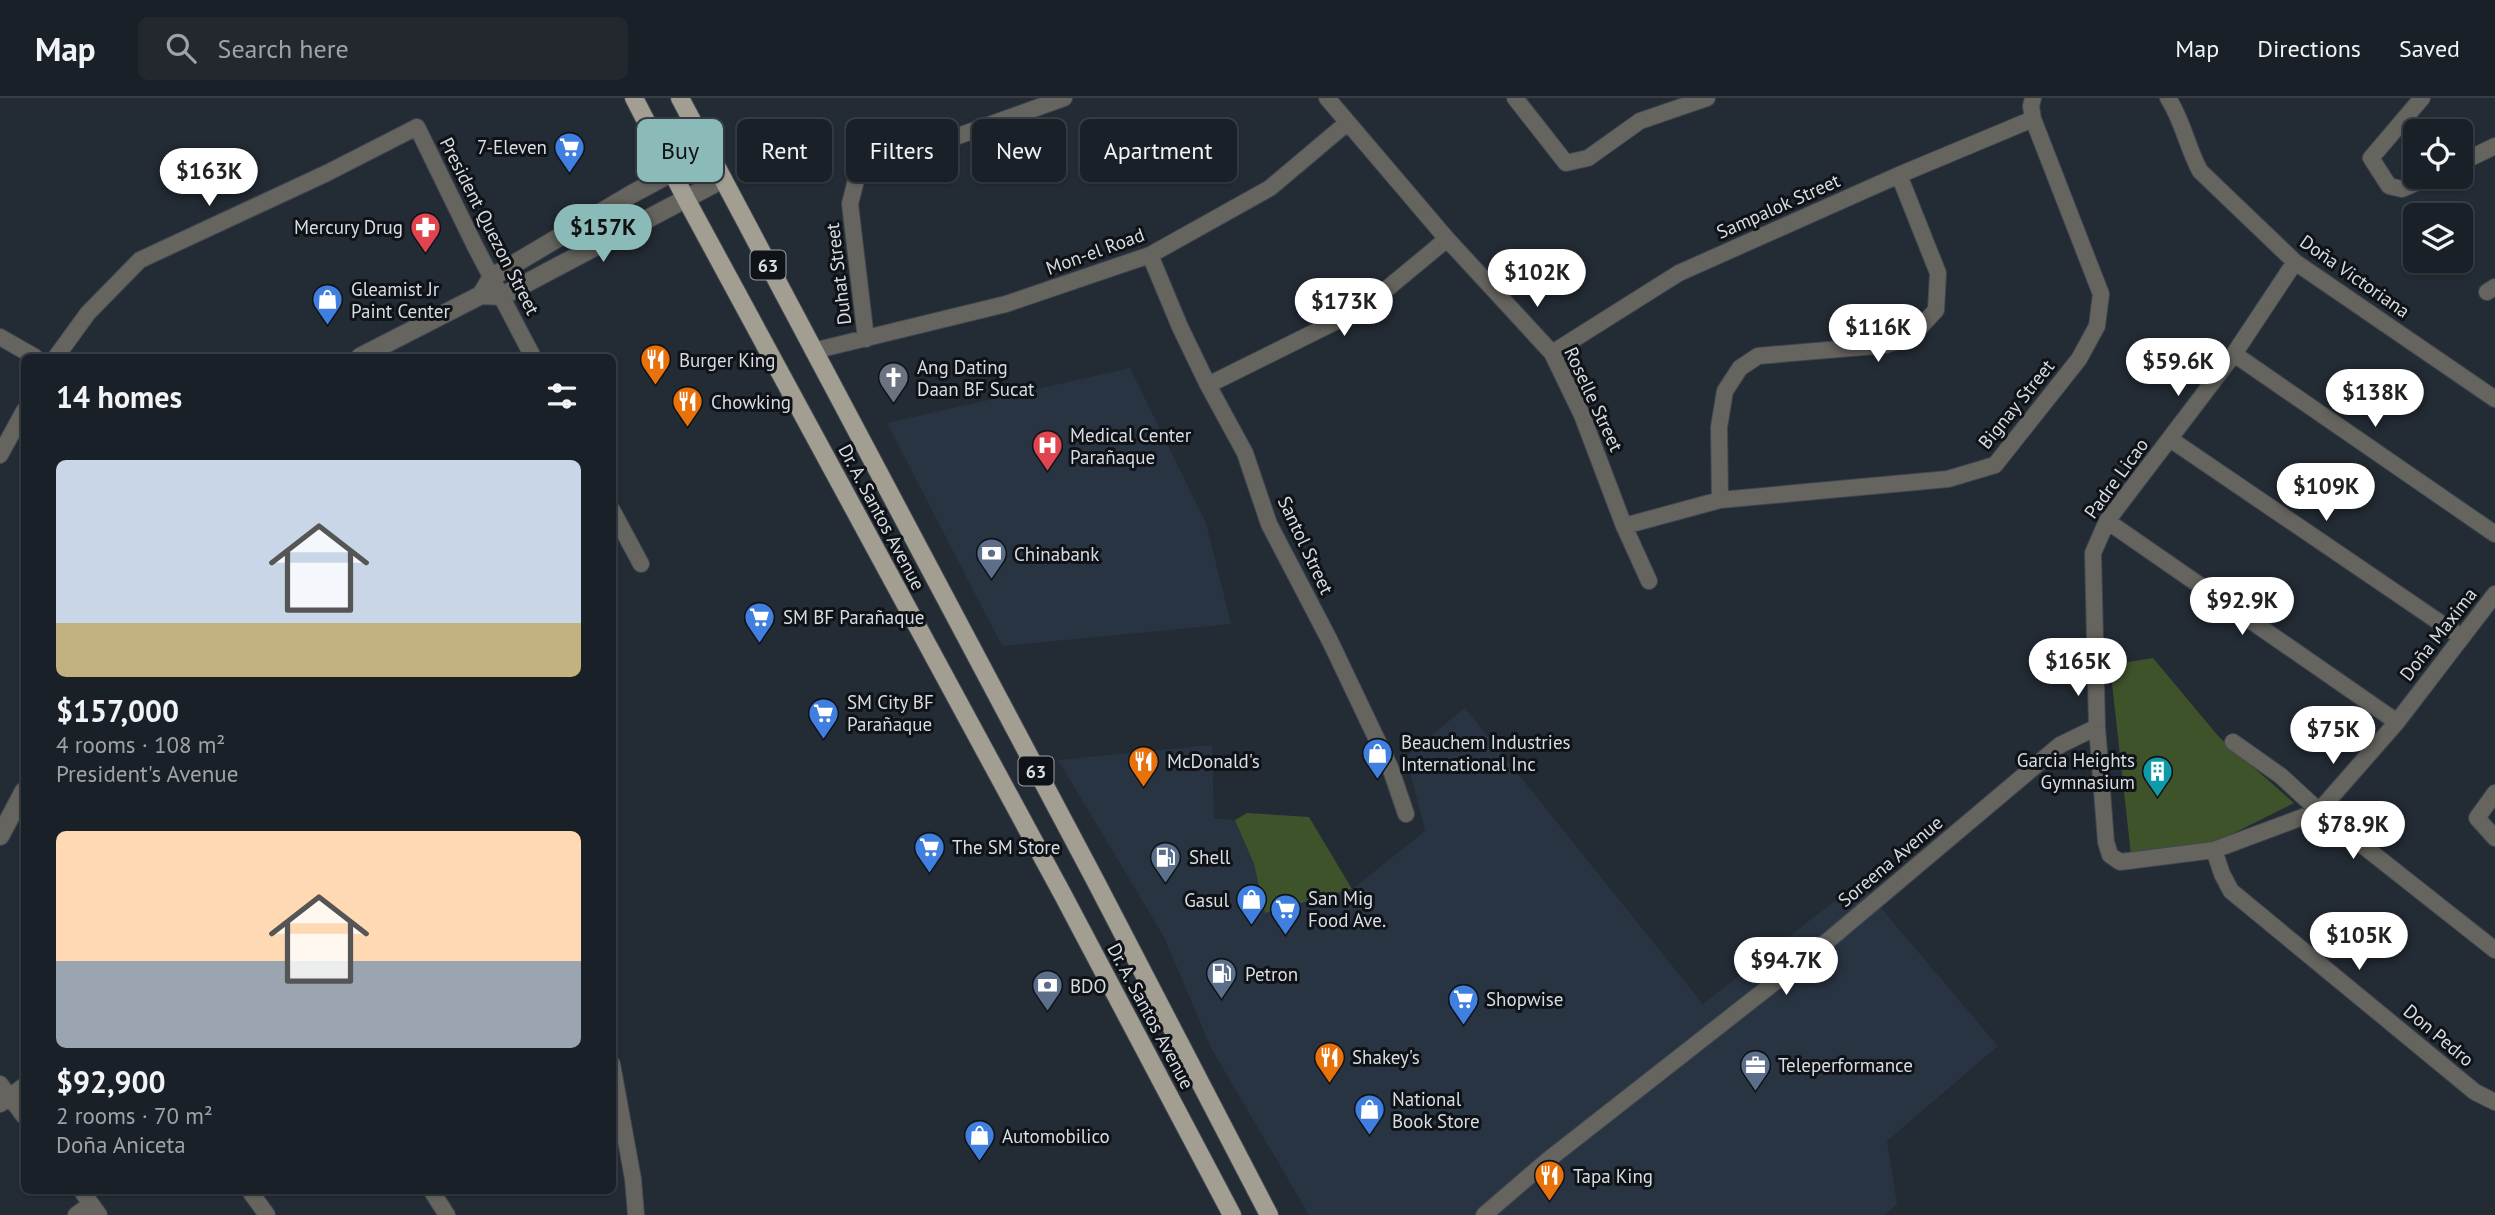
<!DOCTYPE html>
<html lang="en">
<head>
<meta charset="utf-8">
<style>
	body { margin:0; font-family:"PT Sans",sans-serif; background:#23282f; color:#f1f3f6; height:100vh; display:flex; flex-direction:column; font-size:26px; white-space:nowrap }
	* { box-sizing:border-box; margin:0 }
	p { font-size:23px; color:#9fa3a7 }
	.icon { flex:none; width:38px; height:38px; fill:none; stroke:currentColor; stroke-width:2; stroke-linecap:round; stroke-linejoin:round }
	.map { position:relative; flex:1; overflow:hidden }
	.side { position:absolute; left:21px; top:256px; width:595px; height:840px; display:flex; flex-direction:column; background:#1a2027; border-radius:10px; box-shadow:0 2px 5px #0004,0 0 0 2px #383e44 }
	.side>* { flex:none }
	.top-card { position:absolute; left:637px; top:21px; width:665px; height:63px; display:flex; gap:14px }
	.fabs { position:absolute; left:2403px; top:21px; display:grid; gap:14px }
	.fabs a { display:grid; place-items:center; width:70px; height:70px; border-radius:10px; background:#1a2027; box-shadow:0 2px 5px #0004,0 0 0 2px #383e44; font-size:35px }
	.price { position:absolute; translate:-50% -60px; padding:0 16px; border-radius:24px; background:#fff; color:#222; font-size:23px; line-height:46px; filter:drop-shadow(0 2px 4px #0008) }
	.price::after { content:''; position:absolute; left:50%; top:42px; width:21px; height:16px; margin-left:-10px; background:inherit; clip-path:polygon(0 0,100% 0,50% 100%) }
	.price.current { background:#8bbbb9; color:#111 }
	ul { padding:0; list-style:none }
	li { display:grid; align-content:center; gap:14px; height:371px; padding:0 35px }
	li span { display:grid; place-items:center; height:217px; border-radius:10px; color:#555 }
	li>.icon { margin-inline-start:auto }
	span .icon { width:126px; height:126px; fill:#fffc; stroke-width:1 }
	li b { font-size:30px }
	h2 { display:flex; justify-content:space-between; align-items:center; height:84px; padding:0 35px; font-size:30px }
	.pill { padding:0 24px; border-radius:10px; background:#1a2027; box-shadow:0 2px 5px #0004,0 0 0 2px #383e44; font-size:24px; line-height:63px }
	.pill.current { background:#8bbbb9; color:#111 }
	header { display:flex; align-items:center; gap:42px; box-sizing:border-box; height:98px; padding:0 35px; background:#1a2027; border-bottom:2px solid #383e44 }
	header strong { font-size:33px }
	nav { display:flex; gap:38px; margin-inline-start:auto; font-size:24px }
	.search { width:490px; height:63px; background:#23282f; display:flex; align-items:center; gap:18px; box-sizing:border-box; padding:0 24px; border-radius:10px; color:#9fa3a7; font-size:26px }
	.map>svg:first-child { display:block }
	.built { fill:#293442 }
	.green { fill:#3f532b }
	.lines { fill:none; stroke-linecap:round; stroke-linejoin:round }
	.minor-casing { stroke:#404750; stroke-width:18 }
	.tertiary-casing { stroke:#404750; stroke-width:20 }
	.primary-casing { stroke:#404750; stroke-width:20 }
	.minor { stroke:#66645e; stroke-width:16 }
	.tertiary { stroke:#66645e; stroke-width:18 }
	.primary { stroke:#a29e92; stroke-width:18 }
	.labels { text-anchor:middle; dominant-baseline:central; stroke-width:6; stroke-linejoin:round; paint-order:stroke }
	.shield { fill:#0f1317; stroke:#9ca0a6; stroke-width:2 }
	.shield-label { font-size:18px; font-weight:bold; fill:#d8dde3 }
	.poi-label { font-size:19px; fill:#d8dde3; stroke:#0f1317; text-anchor:start }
	.street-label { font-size:19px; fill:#d8dde3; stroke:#0f1317 }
</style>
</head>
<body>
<header>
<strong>Map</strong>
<div class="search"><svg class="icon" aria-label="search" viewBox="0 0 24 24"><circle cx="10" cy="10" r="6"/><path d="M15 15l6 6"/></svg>Search here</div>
<nav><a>Map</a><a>Directions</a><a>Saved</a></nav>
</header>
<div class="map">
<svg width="2495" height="1117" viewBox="0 0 2495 1117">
	<rect width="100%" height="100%" fill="#232b34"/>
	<path class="built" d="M1130 270 1206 425 1231 526 1002 548 887 325Z
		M1465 610 1703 906 1859 784 1998 948 1887 1043 1897 1106 1885 1117H1309L1211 950 1164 839 1058 662 1212 647 1214 720 1235 722 1254 766 1265 815 1352 791 1425 733 1406 658Z"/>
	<path class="green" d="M2153 560 2219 639 2294 705 2216 744 2131 757 2110 567Z
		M1247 715 1309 719 1352 791 1265 815 1254 766 1235 722Z"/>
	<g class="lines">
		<defs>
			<path id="minor" d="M1327 0 1447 141 1552 255 1582 317 1624 428 1649 483
				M1515 0 1566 65 1588 60 1640 23 1707 0
				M2168 0C2183 23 2187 49 2200 73L2295 164 2495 301
				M2422 0 2371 60 2389 88 2402 91 2430 79
				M2460 65 2495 48
				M1150 157 1180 229 1208 287 1245 355 1269 426 1330 543 1390 669 1406 716
				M2295 164 2234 256 2107 423 2093 455 2097 629 2106 744 2110 757 2120 764 2214 752 2319 713 2397 624 2495 496
				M2487 194 2495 189
				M0 239 35 259
				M866 241 850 106 858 74 1064 0
				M813 253 1006 206 1150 157 1270 90 1347 25
				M1552 255 1679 175 1899 77 2033 21
				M2234 256 2495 436
				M56 259 88 215 140 162 327 75 417 29 475 148 533 259
				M1208 287 1365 209 1447 141
				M2170 341 2461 539
				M0 357 24 313
				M1720 402 1719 329 1725 293 1740 270 1758 258 1886 247 1912 238 1936 212 1938 175 1899 77
				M612 412 641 466
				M2107 423 2397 624
				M1624 428 1720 402 1948 381 1995 367 2079 261 2097 228 2101 196 2033 21 2031 8 2033 0
				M2233 644 2281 678 2319 713 2495 852
				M2495 695 2477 720 2495 740
				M2214 752 2222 776 2231 793 2475 994 2495 1004
				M612 966 633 1081 636 1117
				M0 986 24 1018
				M0 1006 24 988
				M81 1092 99 1117
				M249 1092 267 1117
				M431 1092 447 1117
				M76 1117 91 1106
				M1484 1117 1548 1062 1830 841 2060 647 2097 629"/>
			<path id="tertiary" d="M481 197 492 179 632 96 710 54
				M360 259 481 197 502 198 723 81
				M0 738 24 693"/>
			<path id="primary" d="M634 0 686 101 1063 797 1232 1117
				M680 0 1095 782 1269 1117"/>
		</defs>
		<use href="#minor" class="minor-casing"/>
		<use href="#tertiary" class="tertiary-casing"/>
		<use href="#primary" class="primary-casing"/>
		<use href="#minor" class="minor"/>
		<use href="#tertiary" class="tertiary"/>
		<use href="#primary" class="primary"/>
	</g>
	<defs>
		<symbol id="supermarket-pin" viewBox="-11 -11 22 30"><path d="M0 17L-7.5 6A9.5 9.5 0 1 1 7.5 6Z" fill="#3f7fe0" stroke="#0f1317"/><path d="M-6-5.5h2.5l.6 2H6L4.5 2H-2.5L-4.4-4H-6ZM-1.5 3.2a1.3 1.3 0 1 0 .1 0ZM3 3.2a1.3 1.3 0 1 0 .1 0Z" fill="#fff"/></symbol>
		<symbol id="pharmacy-pin" viewBox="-11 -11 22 30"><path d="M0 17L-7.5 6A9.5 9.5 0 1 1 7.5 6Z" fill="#e0444e" stroke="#0f1317"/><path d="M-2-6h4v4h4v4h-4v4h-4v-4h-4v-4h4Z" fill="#fff"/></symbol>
		<symbol id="shop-pin" viewBox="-11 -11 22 30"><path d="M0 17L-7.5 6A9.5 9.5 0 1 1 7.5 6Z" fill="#3f7fe0" stroke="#0f1317"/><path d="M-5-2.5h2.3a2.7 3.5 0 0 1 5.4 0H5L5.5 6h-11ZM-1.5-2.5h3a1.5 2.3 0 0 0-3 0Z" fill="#fff"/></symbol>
		<symbol id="restaurant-pin" viewBox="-11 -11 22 30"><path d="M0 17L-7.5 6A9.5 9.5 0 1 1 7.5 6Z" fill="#e8710a" stroke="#0f1317"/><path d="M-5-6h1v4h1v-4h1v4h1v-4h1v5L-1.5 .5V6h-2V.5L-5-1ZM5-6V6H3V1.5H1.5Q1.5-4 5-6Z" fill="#fff"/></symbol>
		<symbol id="church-pin" viewBox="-11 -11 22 30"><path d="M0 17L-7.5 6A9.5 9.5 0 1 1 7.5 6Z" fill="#6b7280" stroke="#0f1317"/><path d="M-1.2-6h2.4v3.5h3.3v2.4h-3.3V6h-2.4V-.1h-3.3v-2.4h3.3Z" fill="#fff"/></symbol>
		<symbol id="hospital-pin" viewBox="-11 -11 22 30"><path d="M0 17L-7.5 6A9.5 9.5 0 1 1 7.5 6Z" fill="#e0444e" stroke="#0f1317"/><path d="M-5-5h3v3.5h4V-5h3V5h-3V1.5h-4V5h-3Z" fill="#fff"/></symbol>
		<symbol id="bank-pin" viewBox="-11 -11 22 30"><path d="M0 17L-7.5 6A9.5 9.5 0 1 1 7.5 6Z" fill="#5c6f8a" stroke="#0f1317"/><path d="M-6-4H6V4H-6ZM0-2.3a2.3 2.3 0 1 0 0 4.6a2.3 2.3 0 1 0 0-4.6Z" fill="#fff"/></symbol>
		<symbol id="building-pin" viewBox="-11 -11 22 30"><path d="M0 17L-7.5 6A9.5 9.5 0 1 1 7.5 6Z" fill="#0f9aa8" stroke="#0f1317"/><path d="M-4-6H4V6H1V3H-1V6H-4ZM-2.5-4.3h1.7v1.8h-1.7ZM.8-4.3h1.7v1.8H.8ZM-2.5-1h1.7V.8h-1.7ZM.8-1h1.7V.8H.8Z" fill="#fff"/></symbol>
		<symbol id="fuel-pin" viewBox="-11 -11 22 30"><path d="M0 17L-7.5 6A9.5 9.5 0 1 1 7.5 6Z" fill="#5c6f8a" stroke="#0f1317"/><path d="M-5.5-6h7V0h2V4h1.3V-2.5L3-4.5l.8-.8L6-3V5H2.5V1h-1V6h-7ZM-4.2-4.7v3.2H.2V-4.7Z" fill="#fff"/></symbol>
		<symbol id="office-pin" viewBox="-11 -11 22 30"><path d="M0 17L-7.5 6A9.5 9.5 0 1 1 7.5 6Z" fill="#5c6f8a" stroke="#0f1317"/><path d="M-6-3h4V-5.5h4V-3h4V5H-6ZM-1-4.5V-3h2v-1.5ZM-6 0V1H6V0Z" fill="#fff"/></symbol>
	</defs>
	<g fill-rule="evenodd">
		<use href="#supermarket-pin" x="552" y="32" width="35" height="47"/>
		<use href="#pharmacy-pin" x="408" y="112" width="35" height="47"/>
		<use href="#shop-pin" x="310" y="184" width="35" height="47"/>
		<use href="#restaurant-pin" x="638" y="244" width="35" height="47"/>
		<use href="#church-pin" x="876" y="262" width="35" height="47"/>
		<use href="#restaurant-pin" x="670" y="286" width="35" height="47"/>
		<use href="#hospital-pin" x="1030" y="330" width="35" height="47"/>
		<use href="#bank-pin" x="974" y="438" width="35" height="47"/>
		<use href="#supermarket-pin" x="742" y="502" width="35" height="47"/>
		<use href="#supermarket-pin" x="806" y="598" width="35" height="47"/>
		<use href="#shop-pin" x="1360" y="638" width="35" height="47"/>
		<use href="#restaurant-pin" x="1126" y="646" width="35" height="47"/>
		<use href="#building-pin" x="2140" y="656" width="35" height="47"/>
		<use href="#supermarket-pin" x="912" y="732" width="35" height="47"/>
		<use href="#fuel-pin" x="1148" y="742" width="35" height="47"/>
		<use href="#shop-pin" x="1234" y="784" width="35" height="47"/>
		<use href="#supermarket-pin" x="1268" y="794" width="35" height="47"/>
		<use href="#fuel-pin" x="1204" y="858" width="35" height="47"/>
		<use href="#bank-pin" x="1030" y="870" width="35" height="47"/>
		<use href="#supermarket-pin" x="1446" y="884" width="35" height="47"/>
		<use href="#restaurant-pin" x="1312" y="942" width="35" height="47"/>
		<use href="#office-pin" x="1738" y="950" width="35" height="47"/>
		<use href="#shop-pin" x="1352" y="994" width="35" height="47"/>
		<use href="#shop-pin" x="962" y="1020" width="35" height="47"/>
		<use href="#restaurant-pin" x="1532" y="1060" width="35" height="47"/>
	</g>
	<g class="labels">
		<g class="shield">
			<rect x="750.5" y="152.5" width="35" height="29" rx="5"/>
			<rect x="1018.5" y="658.5" width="35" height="29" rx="5"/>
		</g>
		<g class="shield-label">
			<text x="768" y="167">63</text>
			<text x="1036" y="673">63</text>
		</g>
		<g class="poi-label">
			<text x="547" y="49" text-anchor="end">7-Eleven</text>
			<text x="403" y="129" text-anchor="end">Mercury Drug</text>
			<text x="351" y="191">Gleamist Jr<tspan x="351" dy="22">Paint Center</tspan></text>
			<text x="679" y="262">Burger King</text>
			<text x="917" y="269">Ang Dating<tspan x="917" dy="22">Daan BF Sucat</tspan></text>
			<text x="711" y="304">Chowking</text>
			<text x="1070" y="337">Medical Center<tspan x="1070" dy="22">Parañaque</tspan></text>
			<text x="1014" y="456">Chinabank</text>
			<text x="783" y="519">SM BF Parañaque</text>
			<text x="847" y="604">SM City BF<tspan x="847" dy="22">Parañaque</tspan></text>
			<text x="1401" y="644">Beauchem Industries<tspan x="1401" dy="22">International Inc</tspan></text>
			<text x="2135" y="662" text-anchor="end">Garcia Heights<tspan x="2135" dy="22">Gymnasium</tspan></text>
			<text x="1167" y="663">McDonald's</text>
			<text x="952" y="749">The SM Store</text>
			<text x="1189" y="759">Shell</text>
			<text x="1308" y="800">San Mig<tspan x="1308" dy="22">Food Ave.</tspan></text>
			<text x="1229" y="802" text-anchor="end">Gasul</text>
			<text x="1245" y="876">Petron</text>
			<text x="1070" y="888">BDO</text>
			<text x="1486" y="901">Shopwise</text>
			<text x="1352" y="959">Shakey's</text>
			<text x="1778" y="967">Teleperformance</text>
			<text x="1392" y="1001">National<tspan x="1392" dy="22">Book Store</tspan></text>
			<text x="1002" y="1038">Automobilico</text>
			<text x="1573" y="1078">Tapa King</text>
		</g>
		<g class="street-label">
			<text transform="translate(1778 108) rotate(-24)">Sampalok Street</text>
			<text transform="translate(490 128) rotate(63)">President Quezon Street</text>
			<text transform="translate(1095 153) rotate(-20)">Mon-el Road</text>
			<text transform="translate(838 176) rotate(-97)">Duhat Street</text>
			<text transform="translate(2355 178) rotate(35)">Doña Victoriana</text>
			<text transform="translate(1594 301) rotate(65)">Roselle Street</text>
			<text transform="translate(2016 306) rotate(-51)">Bignay Street</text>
			<text transform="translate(2116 380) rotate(-54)">Padre Licao</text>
			<text transform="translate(882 419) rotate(62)">Dr. A. Santos Avenue</text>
			<text transform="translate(1306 447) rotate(65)">Santol Street</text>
			<text transform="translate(2438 536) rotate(-52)">Doña Maxima</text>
			<text transform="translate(1890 763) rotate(-40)">Soreena Avenue</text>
			<text transform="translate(1151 918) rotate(62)">Dr. A. Santos Avenue</text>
			<text transform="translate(2439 937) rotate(40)">Don Pedro</text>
		</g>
	</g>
</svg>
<div class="fabs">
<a><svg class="icon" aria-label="locate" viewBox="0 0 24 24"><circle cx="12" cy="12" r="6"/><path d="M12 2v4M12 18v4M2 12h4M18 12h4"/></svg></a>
<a><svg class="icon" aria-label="layers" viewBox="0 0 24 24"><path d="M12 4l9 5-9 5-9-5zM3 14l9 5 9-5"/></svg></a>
</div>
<b class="price" style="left:209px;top:110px">$163K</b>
<b class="price current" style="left:603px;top:166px">$157K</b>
<b class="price" style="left:1537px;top:211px">$102K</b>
<b class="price" style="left:1344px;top:240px">$173K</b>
<b class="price" style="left:1878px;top:266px">$116K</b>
<b class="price" style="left:2178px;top:300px">$59.6K</b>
<b class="price" style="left:2375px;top:331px">$138K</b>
<b class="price" style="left:2326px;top:425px">$109K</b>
<b class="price" style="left:2242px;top:539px">$92.9K</b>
<b class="price" style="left:2078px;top:600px">$165K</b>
<b class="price" style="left:2333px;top:668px">$75K</b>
<b class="price" style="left:2353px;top:763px">$78.9K</b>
<b class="price" style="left:2359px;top:874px">$105K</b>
<b class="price" style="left:1786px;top:899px">$94.7K</b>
<div class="top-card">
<a class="pill current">Buy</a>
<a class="pill">Rent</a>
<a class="pill">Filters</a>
<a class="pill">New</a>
<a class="pill">Apartment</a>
</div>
<section class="side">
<h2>14 homes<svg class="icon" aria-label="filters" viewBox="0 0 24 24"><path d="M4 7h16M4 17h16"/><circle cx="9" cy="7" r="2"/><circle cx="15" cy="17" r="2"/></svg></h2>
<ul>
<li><span style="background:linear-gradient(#c9d6e8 75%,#c2b280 0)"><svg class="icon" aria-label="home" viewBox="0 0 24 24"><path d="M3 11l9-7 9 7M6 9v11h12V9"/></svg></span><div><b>$157,000</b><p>4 rooms · 108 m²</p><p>President's Avenue</p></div></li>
<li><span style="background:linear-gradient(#ffd9b3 60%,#9aa5b1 0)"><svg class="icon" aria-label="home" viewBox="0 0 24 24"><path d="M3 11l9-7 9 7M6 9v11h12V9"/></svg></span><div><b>$92,900</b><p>2 rooms · 70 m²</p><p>Doña Aniceta</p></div></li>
</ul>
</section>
</div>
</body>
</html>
